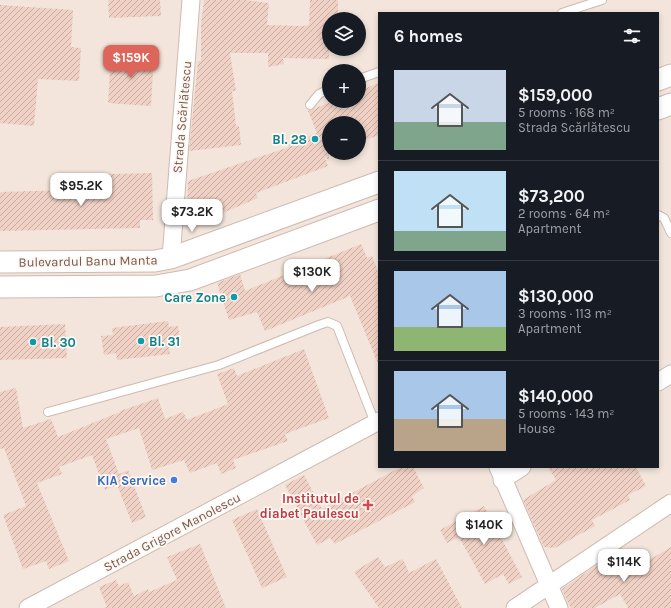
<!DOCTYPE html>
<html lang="en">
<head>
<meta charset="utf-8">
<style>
	body { margin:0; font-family:Karla,sans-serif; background:#242831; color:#f1f3f6; height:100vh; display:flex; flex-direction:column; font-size:15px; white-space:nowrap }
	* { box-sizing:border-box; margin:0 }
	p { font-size:13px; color:#9ea1a6 }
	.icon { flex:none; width:22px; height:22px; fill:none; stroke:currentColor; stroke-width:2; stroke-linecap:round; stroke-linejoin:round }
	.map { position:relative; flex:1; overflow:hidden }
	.sheet { position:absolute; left:378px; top:12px; width:281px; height:456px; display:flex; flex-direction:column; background:#171b24; border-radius:0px; box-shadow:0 2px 6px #0003 }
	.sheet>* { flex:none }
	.tools { position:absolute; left:322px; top:12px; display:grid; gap:8px }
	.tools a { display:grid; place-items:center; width:44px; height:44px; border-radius:50%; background:#171b24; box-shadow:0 2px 6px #0003; font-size:20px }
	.price { position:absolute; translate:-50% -34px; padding:0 9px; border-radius:8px; background:#fff; color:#222; font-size:13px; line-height:26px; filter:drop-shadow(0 1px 2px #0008) }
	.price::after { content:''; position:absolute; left:50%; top:24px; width:12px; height:9px; margin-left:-6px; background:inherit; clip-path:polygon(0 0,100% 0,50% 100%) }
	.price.on { background:#de6559; color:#fff }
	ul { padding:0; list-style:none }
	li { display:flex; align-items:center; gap:12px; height:100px; padding:0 16px }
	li+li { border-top:1px solid #363941 }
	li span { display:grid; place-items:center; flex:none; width:112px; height:80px; border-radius:0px; color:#555 }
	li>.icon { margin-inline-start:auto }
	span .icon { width:48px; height:48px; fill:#fffc; stroke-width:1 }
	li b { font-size:17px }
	h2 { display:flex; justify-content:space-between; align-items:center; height:48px; padding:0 16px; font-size:17px }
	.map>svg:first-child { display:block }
	.residential { fill:#f3e5db; fill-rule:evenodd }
	.building { fill:url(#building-hatch) }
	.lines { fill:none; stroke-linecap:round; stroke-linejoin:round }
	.service-casing { stroke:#cebab1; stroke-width:10 }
	.minor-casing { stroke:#cebab1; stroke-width:19 }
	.tertiary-casing { stroke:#cebab1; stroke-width:23 }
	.service { stroke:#fff; stroke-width:8 }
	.minor { stroke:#fff; stroke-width:17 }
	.tertiary { stroke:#fff; stroke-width:21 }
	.culture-dot { fill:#0f9aa8; stroke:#fef8f3; stroke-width:1.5 }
	.shop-dot { fill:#3f7fe0; stroke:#fef8f3; stroke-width:1.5 }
	.health-dot { fill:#e0444e; stroke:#fef8f3; stroke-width:1.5 }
	.labels { text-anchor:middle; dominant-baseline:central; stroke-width:3.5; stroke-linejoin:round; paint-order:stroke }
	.street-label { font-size:13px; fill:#77584f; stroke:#fef8f3 }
	.culture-label { font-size:13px; font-weight:bold; fill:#0d838f; stroke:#fef8f3; text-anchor:end }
	.shop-label { font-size:13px; font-weight:bold; fill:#366cbe; stroke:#fef8f3; text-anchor:end }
	.health-label { font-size:13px; font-weight:bold; fill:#be3a42; stroke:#fef8f3; text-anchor:end }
</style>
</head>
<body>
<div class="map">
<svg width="671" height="608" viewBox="0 0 671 608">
	<defs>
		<pattern id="building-hatch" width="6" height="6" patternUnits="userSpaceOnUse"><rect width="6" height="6" fill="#f0d1c5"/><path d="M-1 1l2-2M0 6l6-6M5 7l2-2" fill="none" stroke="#c7aca2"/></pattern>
	</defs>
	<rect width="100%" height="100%" fill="#fcf4ec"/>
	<path class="residential" d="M0 0H671V608H0ZM379 13H658V467H379ZM329 19H359V49H329ZM329 71H359V101H329ZM329 123H359V153H329Z"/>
	<path class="building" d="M108 0H160L161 16 109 18Z
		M204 0H245L269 3 267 25 303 26 309 25 310 0H338V19H329V59L283 58 284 64 268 67V53H230L236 91H232L236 126H239L241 145 189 151 198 61H201V25Z
		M0 5 73 10 71 47 81 48 79 81 38 79 34 126 0 123Z
		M111 52 154 55 151 106 108 103Z
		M379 83V135L359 142V123H329V161L324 155 328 166 256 193 258 198 220 214 218 209 199 217 187 207 188 181 289 147 288 144 317 133 308 111 333 101H359V91Z
		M152 173 153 220H140V228L0 231V192L109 189V174Z
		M361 244 367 258 372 256 379 274V366L350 296 265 331 257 312 229 320 217 283 240 274 245 291Z
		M168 321 169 327 178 326 181 346 169 347 170 354 117 360 116 353 104 355 101 336 113 335 112 328Z
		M65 324 67 358 0 360V327Z
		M304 349 329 418 285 434 288 441 233 460 236 468 221 474 217 463 190 473 184 460 152 470 139 428 106 439 119 474 128 470 146 517 132 523 117 485 105 490 92 455 59 467 62 474 37 483 69 561 49 569 46 561 23 569 3 515 26 506 4 448 0 449V392L16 388 23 428 51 419 58 437 120 412V411L158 398 165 419 183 412 187 420 228 404 217 374 234 368 237 376Z
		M401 467H413L424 488 412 496 415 502 335 544 330 538 317 545 285 485 304 475 322 509Z
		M548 467H636L646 486 628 495 630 500 592 520 595 526 555 548 544 547 523 500 556 480Z
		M484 506 522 577 509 584 503 574 485 584 459 537 447 543 440 530Z
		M257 509 287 577 262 588 232 520Z
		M200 544 226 608H104L107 607 99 587 116 580 119 586 128 582 134 596 148 589 149 592 177 580 167 557Z
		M671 547V608H628L620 594 595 608H571L568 603 562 589 622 548 634 569Z
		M378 557 385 567 403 559 409 573 436 559 462 608H379L354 572Z"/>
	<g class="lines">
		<defs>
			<path id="service" d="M562 13 602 0
				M359 79 379 72
				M310 105 319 94 329 89
				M658 215 664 218 671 233
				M48 412 219 365 319 325 328 322 337 326 375 423"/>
			<path id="minor" d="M171 258 191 0
				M658 382 671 374
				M498 467 559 608
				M502 480 522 467
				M28 608 379 421
				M515 608 671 503"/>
			<path id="tertiary" d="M658 80 671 75
				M658 109 671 104
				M0 262 155 261 171 258 379 182
				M0 287 156 286 190 280 379 210"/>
		</defs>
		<use href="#service" class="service-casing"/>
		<use href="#minor" class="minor-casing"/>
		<use href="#tertiary" class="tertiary-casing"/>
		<use href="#service" class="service"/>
		<use href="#minor" class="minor"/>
		<use href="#tertiary" class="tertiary"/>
	</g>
	<g class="culture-dot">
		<circle cx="315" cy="139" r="4"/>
		<circle cx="234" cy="297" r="4"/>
		<circle cx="141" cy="341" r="4"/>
		<circle cx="33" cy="342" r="4"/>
	</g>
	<circle class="shop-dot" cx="174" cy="480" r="4"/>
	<path class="health-dot" d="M366 499h4v4h4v4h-4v4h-4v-4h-4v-4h4z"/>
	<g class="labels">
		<g class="street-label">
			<text transform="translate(182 117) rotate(-85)">Strada Scărlătescu</text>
			<text transform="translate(88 261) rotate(-1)">Bulevardul Banu Manta</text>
			<text transform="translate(172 532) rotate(-28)">Strada Grigore Manolescu</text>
		</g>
		<g class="culture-label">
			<text x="307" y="139">Bl. 28</text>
			<text x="226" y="297">Care Zone</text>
			<text x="149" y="341" text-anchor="start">Bl. 31</text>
			<text x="41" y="342" text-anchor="start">Bl. 30</text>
		</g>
		<g class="shop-label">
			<text x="166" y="480">KIA Service</text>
		</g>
		<g class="health-label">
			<text x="359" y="498">Institutul de<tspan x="359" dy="15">diabet Paulescu</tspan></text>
		</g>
	</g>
</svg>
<div class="tools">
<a><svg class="icon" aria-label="layers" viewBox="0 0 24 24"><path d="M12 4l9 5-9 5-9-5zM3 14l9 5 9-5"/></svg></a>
<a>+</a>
<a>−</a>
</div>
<b class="price on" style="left:131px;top:79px">$159K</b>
<b class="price" style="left:81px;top:207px">$95.2K</b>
<b class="price" style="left:192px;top:233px">$73.2K</b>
<b class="price" style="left:312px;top:293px">$130K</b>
<b class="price" style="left:484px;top:546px">$140K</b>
<b class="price" style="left:624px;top:583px">$114K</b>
<section class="sheet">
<h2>6 homes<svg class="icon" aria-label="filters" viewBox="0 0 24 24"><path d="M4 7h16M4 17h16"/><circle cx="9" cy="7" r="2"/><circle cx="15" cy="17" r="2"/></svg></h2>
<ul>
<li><span style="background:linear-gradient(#c9d6e8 65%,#7fa58c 0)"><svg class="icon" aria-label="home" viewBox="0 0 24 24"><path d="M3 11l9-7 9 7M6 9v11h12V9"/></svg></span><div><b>$159,000</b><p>5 rooms · 168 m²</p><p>Strada Scărlătescu</p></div></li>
<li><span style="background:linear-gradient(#bfe0f5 75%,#7fa58c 0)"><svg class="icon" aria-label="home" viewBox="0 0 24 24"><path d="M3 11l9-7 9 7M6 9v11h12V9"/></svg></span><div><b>$73,200</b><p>2 rooms · 64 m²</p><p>Apartment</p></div></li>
<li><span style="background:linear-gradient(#a9c7e8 70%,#8fb573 0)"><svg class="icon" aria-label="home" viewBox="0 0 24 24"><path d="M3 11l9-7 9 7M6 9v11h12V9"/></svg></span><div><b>$130,000</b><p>3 rooms · 113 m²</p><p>Apartment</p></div></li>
<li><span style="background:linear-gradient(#a9c7e8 60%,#b9a48a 0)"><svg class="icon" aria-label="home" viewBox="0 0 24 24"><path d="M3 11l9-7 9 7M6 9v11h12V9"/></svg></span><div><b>$140,000</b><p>5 rooms · 143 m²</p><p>House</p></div></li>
</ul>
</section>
</div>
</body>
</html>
